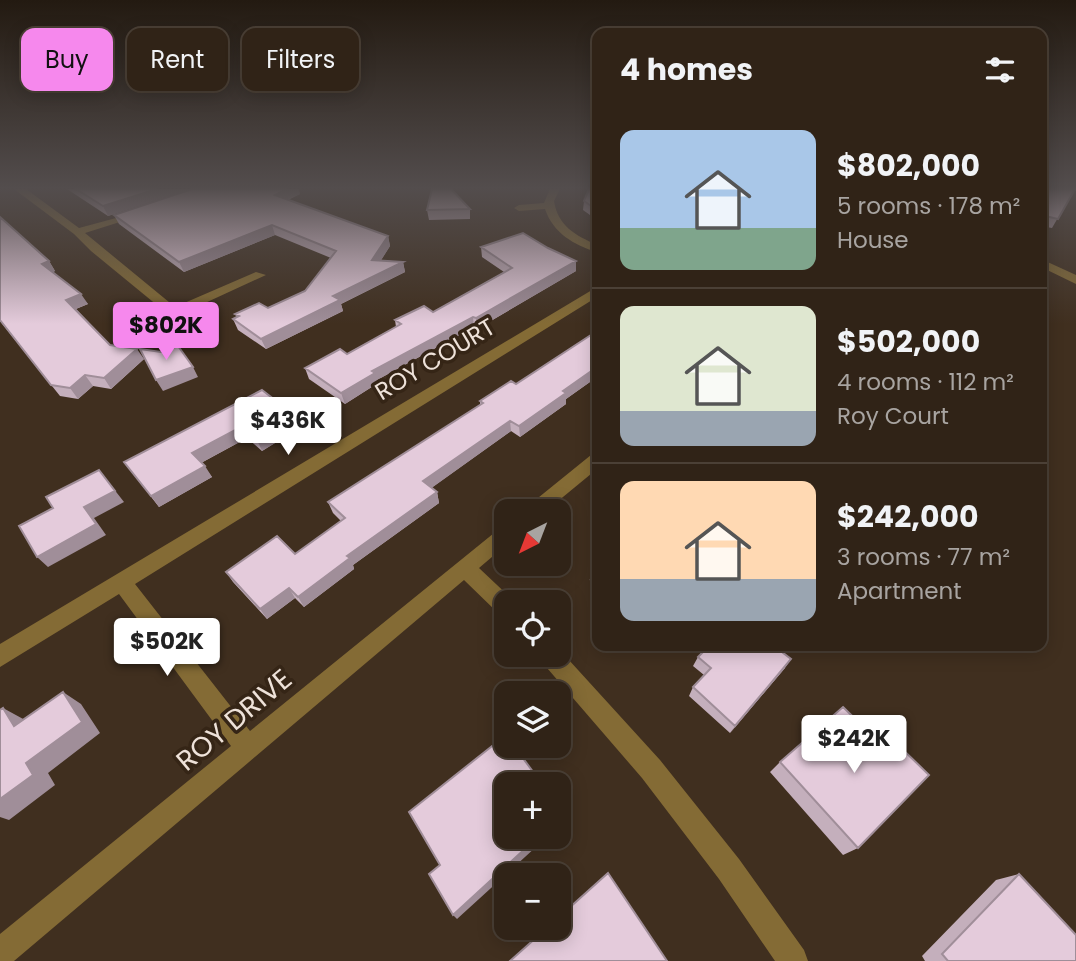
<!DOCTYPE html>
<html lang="en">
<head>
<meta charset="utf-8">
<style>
	body { margin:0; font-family:Poppins,sans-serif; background:#382b20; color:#f1f3f6; height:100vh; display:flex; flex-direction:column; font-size:26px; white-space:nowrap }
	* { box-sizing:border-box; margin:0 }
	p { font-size:23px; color:#a8a4a1 }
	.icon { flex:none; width:38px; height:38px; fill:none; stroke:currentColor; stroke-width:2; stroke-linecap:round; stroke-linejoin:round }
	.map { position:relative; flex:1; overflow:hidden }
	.details { position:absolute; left:592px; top:28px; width:455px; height:623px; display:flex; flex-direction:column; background:#302317; border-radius:14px; box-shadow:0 4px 18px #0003,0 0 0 2px #4b4036 }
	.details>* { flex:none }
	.top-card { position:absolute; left:21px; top:28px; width:466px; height:63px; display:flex; gap:14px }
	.needle { width:46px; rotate:222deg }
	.tools { position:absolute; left:494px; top:499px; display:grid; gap:14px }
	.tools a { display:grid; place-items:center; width:77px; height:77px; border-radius:14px; background:#302317; box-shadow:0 4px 18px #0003,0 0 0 2px #4b4036; font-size:35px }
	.price { position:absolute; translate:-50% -60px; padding:0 16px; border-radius:7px; background:#fff; color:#222; font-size:23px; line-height:46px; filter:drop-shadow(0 2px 4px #0008) }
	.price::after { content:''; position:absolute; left:50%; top:42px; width:21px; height:16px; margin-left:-10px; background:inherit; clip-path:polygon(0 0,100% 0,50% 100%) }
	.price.on { background:#f688ed; color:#111 }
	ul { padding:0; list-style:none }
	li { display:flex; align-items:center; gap:21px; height:175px; padding:0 28px }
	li+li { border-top:2px solid #4b4036 }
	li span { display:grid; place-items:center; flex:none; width:196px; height:140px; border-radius:14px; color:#555 }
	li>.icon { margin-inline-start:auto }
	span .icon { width:84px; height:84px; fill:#fffc; stroke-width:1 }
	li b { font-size:30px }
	h2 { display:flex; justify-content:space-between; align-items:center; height:84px; padding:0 28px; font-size:30px }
	.chip { padding:0 24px; border-radius:14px; background:#302317; box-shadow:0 4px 18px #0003,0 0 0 2px #4b4036; font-size:24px; line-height:63px }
	.chip.on { background:#f688ed; color:#111 }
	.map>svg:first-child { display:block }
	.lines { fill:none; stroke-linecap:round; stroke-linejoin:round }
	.minor { fill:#846b35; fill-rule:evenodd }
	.wall { fill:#c4afbc }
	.shaded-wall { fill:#a08e99 }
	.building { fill:#e4cbdb; stroke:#a08e99; stroke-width:2 }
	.labels { text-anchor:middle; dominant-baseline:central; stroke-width:7; stroke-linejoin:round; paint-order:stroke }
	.street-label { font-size:24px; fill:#eee2d9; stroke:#352516 }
	.near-street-label { font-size:28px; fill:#eee2d9; stroke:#352516 }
</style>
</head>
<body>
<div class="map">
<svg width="1076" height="961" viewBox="0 0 1076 961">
	<rect width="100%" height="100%" fill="#402f1f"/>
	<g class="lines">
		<path class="minor" d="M14 189H26L79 228 142 211V215L85 233 175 307 256 272 266 275 179 315H169L91 251 74 234Z
			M550 189H560L554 201C558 226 575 235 597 245V252C574 245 553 233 545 209L519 211 514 208 519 205 544 203Z
			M1041 259 1076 275V284L1041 267Z
			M597 287V297L135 584 250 731 499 529 506 526V545L479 568 513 600 506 602V616L499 614 464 580 14 961H0V934L231 746 119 594 0 667V644Z
			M597 453V469L546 511H525L528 506 591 455Z
			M558 648 660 760 739 859 804 950 808 961H775L719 879 642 778 541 661 538 654H558Z"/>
	</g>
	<path class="wall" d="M67 189H190L108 216Z
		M597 189V220L583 210 584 201Z
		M1041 189H1076V191L1074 190 1052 228 1041 226Z
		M300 194 288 200 388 236 390 246 381 260 403 262 405 272 341 304 343 311 266 349 238 330 233 319 237 317 235 314 268 308 305 291 331 258 275 235 184 272 119 224 114 215Z
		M470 209V219L429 220 427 210Z
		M481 247 548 248 576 261V271L477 329 474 327 377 380 378 383 345 404 309 379 305 368 347 354 396 327 395 320 433 312 504 272 482 257Z
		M49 261 55 271 53 272 88 304 76 309 110 345 144 359 111 389 93 386 78 399 60 396 0 321Z
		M597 331V377L566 399V404L520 437 511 431 431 488 437 492 439 503 353 565 354 569 304 607 295 598 267 619 233 582 226 572 295 554 341 521 333 513 328 502 480 405V401L516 384Z
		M262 390 301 427 262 451 247 438 201 463 212 477 159 507 124 462Z
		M597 576V598L590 590 591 580Z
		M698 657 785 668 730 733 689 696 693 687 704 675 693 666Z
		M894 741 858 848 843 855 770 772 780 762 884 747Z
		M1019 874 1076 961H925L922 956 996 880Z"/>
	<path class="shaded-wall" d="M157 189H190L108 216 103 206Z
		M287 189H299L300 194 278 204 275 195Z
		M272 225 275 235 184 272 179 262Z
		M388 236 390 246 375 270 372 260Z
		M49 261 55 271 48 274 42 264Z
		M576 261V271L477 329 476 318Z
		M403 262 405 272 341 304 343 311 266 349 261 339 333 296Z
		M81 294 88 304 73 310 66 300Z
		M473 317 474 327 377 380 378 383 345 404 341 393 372 371Z
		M137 349 144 359 111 389 104 378Z
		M193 367 198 377 163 391 156 380Z
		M597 367V377L566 399V404L520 437 519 426 563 391Z
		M85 375 93 386 78 399 70 388Z
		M297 417 301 427 262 451 257 440Z
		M510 421 511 431 426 492 423 481Z
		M241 427 247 438 199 464 192 453Z
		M205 466 212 477 159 507 151 496Z
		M99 470 124 502 94 518 106 535 48 567 37 557 84 507Z
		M437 492 439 503 353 565 354 569 304 607 298 597 347 556Z
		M289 588 295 598 267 619 260 609Z
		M791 659 785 668 730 733 735 726Z
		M63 692 81 704 100 733 48 773 55 785 9 820 0 817V799L26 763Z
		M3 708 25 720 14 726Z
		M564 814 563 823 558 827V820Z
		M539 836H548L457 919 453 915Z"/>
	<path class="building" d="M76 189H157L103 206Z
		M192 189H287L275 195 388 236 372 260 403 262 333 296 340 300 261 339 233 319 239 316 235 314 259 303 268 308 305 291 336 251 272 225 179 262 114 215Z
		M432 189H451L470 209 427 210Z
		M589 189H597V210L584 201Z
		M1041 189H1075L1058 219 1041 215Z
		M0 217 49 261 42 264 81 294 66 300 110 345 137 349 104 378 85 375 70 388 51 385 0 320Z
		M523 233 548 248 576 261 476 318 473 317 372 371 375 373 341 393 305 368 340 349 347 354 401 324 395 320 424 306 433 312 512 268 481 247Z
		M597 331V367L563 391 566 393 519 426 510 421 423 481 437 492 347 556 350 558 298 597 289 588 260 609 226 572 277 536 295 554 345 518 328 502 483 403 480 401 511 381 516 384Z
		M178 346 193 367 156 380 140 349 161 352Z
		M262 390 297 417 257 440 241 427 192 453 205 466 151 496 124 462Z
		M99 470 115 491 84 507 96 524 37 557 19 526 53 508 46 497Z
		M597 576V586L591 580Z
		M709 646H774L791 659 735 726 693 687 711 668 698 657Z
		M63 692 82 722 26 763 33 775 0 799V710L3 708 14 726Z
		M843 707 885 748 894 741 929 775 858 848 780 762Z
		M506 735V746H514L542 784H506V836H539L453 915 429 874 440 865 409 812Z
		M558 807 564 814 558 820Z
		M608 873 667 961H510L547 928H558V918Z
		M1019 874 1076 935V961H948L942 954Z"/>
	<linearGradient id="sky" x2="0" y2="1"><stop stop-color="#231a11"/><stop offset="0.58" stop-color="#534d4d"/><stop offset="1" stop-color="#534d4d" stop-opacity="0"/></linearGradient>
	<rect width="1076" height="324" fill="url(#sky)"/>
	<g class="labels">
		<g class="street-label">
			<text transform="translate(435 359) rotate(-31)">ROY COURT</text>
		</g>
		<g class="near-street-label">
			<text transform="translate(234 720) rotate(-40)">ROY DRIVE</text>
		</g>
	</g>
</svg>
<div class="tools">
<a><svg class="needle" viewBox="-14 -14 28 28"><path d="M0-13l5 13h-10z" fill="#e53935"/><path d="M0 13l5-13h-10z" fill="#a8a4a1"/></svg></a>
<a><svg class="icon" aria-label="locate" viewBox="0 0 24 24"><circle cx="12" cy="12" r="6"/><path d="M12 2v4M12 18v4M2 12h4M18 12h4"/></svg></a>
<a><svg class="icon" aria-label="layers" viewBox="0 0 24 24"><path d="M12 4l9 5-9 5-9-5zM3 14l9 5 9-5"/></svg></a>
<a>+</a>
<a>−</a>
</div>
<b class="price on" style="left:166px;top:362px">$802K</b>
<b class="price" style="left:288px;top:457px">$436K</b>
<b class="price" style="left:167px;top:678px">$502K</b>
<b class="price" style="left:854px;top:775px">$242K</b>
<div class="top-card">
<a class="chip on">Buy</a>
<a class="chip">Rent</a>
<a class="chip">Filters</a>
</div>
<section class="details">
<h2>4 homes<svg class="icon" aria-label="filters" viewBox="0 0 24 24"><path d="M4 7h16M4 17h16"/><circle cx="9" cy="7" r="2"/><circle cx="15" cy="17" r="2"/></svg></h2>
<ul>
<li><span style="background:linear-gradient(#a9c7e8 70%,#7fa58c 0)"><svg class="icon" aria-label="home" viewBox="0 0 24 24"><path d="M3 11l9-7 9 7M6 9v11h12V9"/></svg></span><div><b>$802,000</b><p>5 rooms · 178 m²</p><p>House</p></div></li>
<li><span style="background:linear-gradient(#dfe7d0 75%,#9aa5b1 0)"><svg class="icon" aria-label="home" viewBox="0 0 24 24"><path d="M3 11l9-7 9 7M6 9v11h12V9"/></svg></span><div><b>$502,000</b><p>4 rooms · 112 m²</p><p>Roy Court</p></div></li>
<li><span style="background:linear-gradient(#ffd9b3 70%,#9aa5b1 0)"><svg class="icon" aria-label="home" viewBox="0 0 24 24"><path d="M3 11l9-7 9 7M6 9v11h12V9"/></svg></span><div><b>$242,000</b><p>3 rooms · 77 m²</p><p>Apartment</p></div></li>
</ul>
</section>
</div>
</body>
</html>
